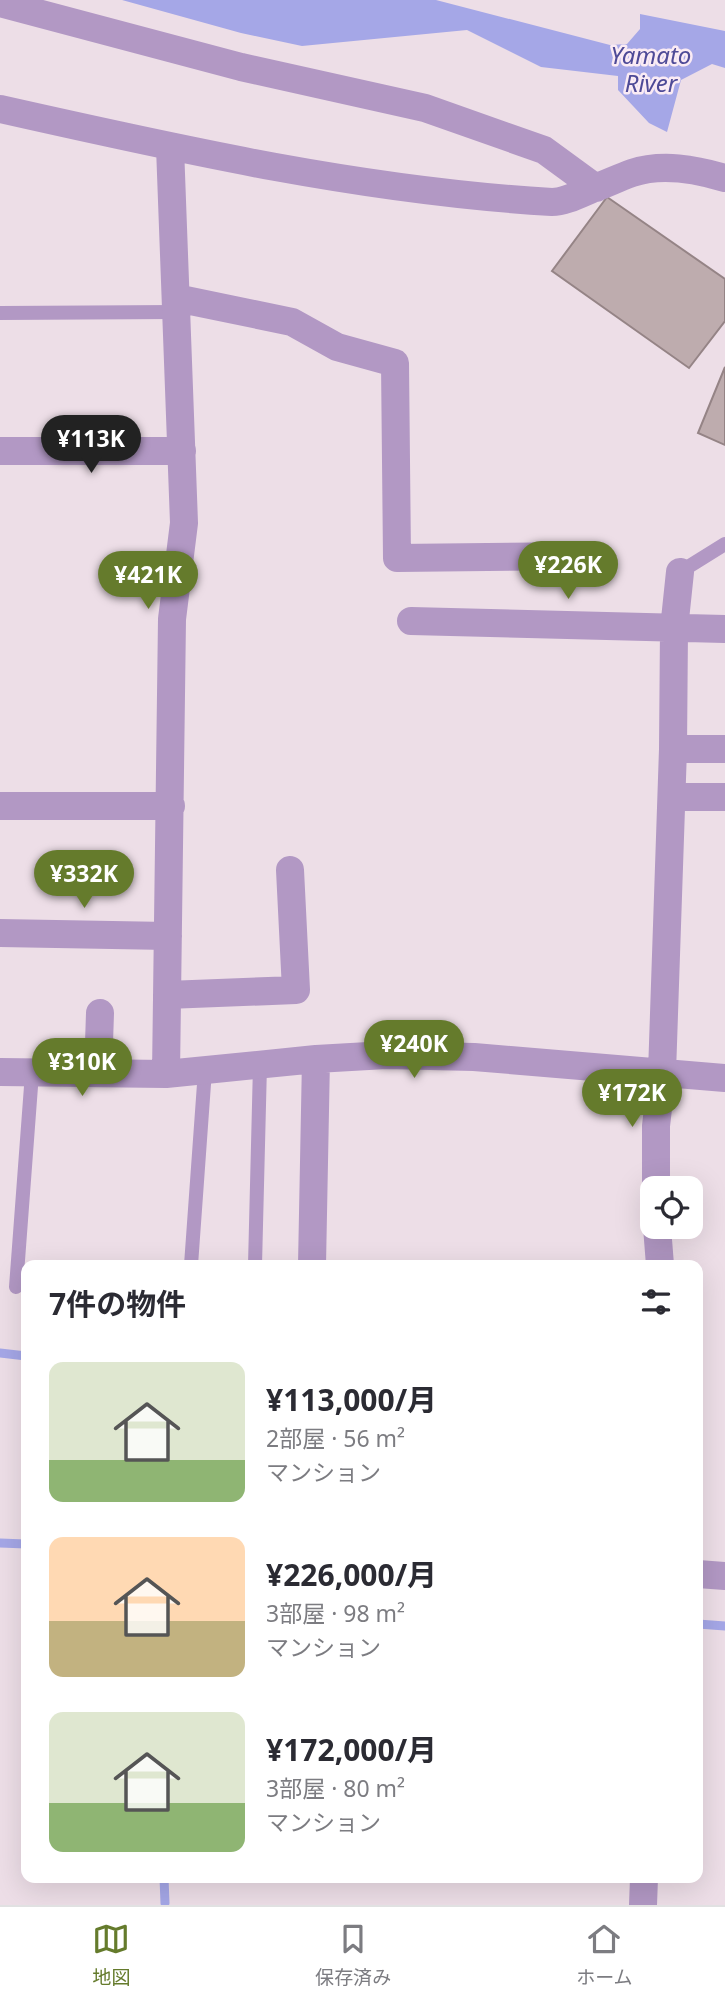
<!DOCTYPE html>
<html lang="ja">
<head>
<meta charset="utf-8">
<style>
	body { margin:0; font-family:"Noto Sans","Noto Sans JP",sans-serif; background:#f2f2f3; color:#2b2b33; height:100vh; display:flex; flex-direction:column; font-size:26px; white-space:nowrap }
	* { box-sizing:border-box; margin:0 }
	p { font-size:23px; color:#7c7c81 }
	.icon { flex:none; width:38px; height:38px; fill:none; stroke:currentColor; stroke-width:2; stroke-linecap:round; stroke-linejoin:round }
	.map { position:relative; flex:1; overflow:hidden }
	.drawer { position:absolute; left:21px; top:1260px; width:682px; height:623px; display:flex; flex-direction:column; background:#fff; border-radius:14px; box-shadow:0 7px 28px #0002 }
	.drawer>* { flex:none }
	.tools { position:absolute; left:640px; top:1176px; display:grid; gap:14px }
	.tools a { display:grid; place-items:center; width:63px; height:63px; border-radius:14px; background:#fff; box-shadow:0 7px 28px #0002; font-size:35px }
	.price { position:absolute; translate:-50% -60px; padding:0 16px; border-radius:24px; background:#657b2c; color:#fff; font-size:23px; line-height:46px; filter:drop-shadow(0 2px 4px #0008) }
	.price::after { content:''; position:absolute; left:50%; top:42px; width:21px; height:16px; margin-left:-10px; background:inherit; clip-path:polygon(0 0,100% 0,50% 100%) }
	.price.current { background:#222; color:#fff }
	ul { padding:0; list-style:none }
	li { display:flex; align-items:center; gap:21px; height:175px; padding:0 28px }
	li span { display:grid; place-items:center; flex:none; width:196px; height:140px; border-radius:14px; color:#555 }
	li>.icon { margin-inline-start:auto }
	span .icon { width:84px; height:84px; fill:#fffc; stroke-width:1 }
	li b { font-size:30px }
	h2 { display:flex; justify-content:space-between; align-items:center; height:84px; padding:0 28px; font-size:30px }
	.tab-bar { display:flex; justify-content:space-around; align-items:center; height:98px; border-top:2px solid #e1e1e2; background:#fff; font-size:19px; color:#7c7c81 }
	.tab-bar a { display:grid; justify-items:center; gap:4px }
	.tab-bar .current { color:#657b2c }
	.map>svg:first-child { display:block }
	.water { fill:#a5a7e7 }
	.lines { fill:none; stroke-linecap:round; stroke-linejoin:round }
	.stream { stroke:#a5a7e7; stroke-width:9 }
	.building { fill:#beacae; stroke:#958486; stroke-width:2 }
	.lane { stroke:#b298c4; stroke-width:14 }
	.street { stroke:#b298c4; stroke-width:28 }
	.labels { text-anchor:middle; dominant-baseline:central; stroke-width:5; stroke-linejoin:round; paint-order:stroke }
	.water-label { font-size:24px; font-style:italic; fill:#4e4a97; stroke:#faebf4 }
</style>
</head>
<body>
<div class="map">
<svg width="725" height="1905" viewBox="0 0 725 1905">
	<rect width="100%" height="100%" fill="#eddee7"/>
	<path class="water" d="M122 0H436L610 45 627 44 640 29V14L725 31V68L712 64 681 80 667 132 649 123 618 90V76L541 67 467 30 302 46 241 33Z"/>
	<g class="lines">
		<path class="stream" d="M0 1353 26 1356
			M0 1543 26 1544
			M698 1624 725 1626
			M164 1878 165 1903"/>
	</g>
	<path class="building" d="M607 197 725 279V321L689 368 552 271Z
		M725 367V445L698 433Z"/>
	<g class="lines">
		<path class="lane" d="M0 313 176 312
			M680 572 725 544
			M191 1265 205 1070
			M255 1265 260 1065
			M16 1287 32 1073"/>
		<path class="street" d="M0 3 241 67 425 108 544 150 596 188
			M0 109C182 150 365 191 552 202 565 202 580 194 592 189 606 184 618 178 632 173 662 163 695 169 725 178
			M176 298 292 322 337 347 395 363 397 558 588 556
			M0 451H182
			M411 621 725 629
			M673 749H725
			M672 797H725
			M0 806H171
			M0 933 168 936
			M167 995 296 990 290 870
			M0 1072 166 1074 316 1059 386 1055 474 1057 725 1078
			M98 1073 100 1013
			M166 1074 172 619 184 523 170 147
			M656 1188V1126L662 1073 673 749 674 629 680 572
			M657 1227 660 1265
			M312 1265 316 1059
			M698 1574 725 1576
			M643 1905 644 1878"/>
	</g>
	<g class="labels">
		<g class="water-label">
			<text x="651" y="54">Yamato<tspan x="651" dy="28">River</tspan></text>
		</g>
	</g>
</svg>
<div class="tools">
<a><svg class="icon" aria-label="locate" viewBox="0 0 24 24"><circle cx="12" cy="12" r="6"/><path d="M12 2v4M12 18v4M2 12h4M18 12h4"/></svg></a>
</div>
<b class="price current" style="left:91px;top:475px">¥113K</b>
<b class="price" style="left:568px;top:601px">¥226K</b>
<b class="price" style="left:148px;top:611px">¥421K</b>
<b class="price" style="left:84px;top:910px">¥332K</b>
<b class="price" style="left:414px;top:1080px">¥240K</b>
<b class="price" style="left:82px;top:1098px">¥310K</b>
<b class="price" style="left:632px;top:1129px">¥172K</b>
<section class="drawer">
<h2>7件の物件<svg class="icon" aria-label="filters" viewBox="0 0 24 24"><path d="M4 7h16M4 17h16"/><circle cx="9" cy="7" r="2"/><circle cx="15" cy="17" r="2"/></svg></h2>
<ul>
<li><span style="background:linear-gradient(#dfe7d0 70%,#8fb573 0)"><svg class="icon" aria-label="home" viewBox="0 0 24 24"><path d="M3 11l9-7 9 7M6 9v11h12V9"/></svg></span><div><b>¥113,000/月</b><p>2部屋 · 56 m²</p><p>マンション</p></div></li>
<li><span style="background:linear-gradient(#ffd9b3 60%,#c2b280 0)"><svg class="icon" aria-label="home" viewBox="0 0 24 24"><path d="M3 11l9-7 9 7M6 9v11h12V9"/></svg></span><div><b>¥226,000/月</b><p>3部屋 · 98 m²</p><p>マンション</p></div></li>
<li><span style="background:linear-gradient(#dfe7d0 65%,#8fb573 0)"><svg class="icon" aria-label="home" viewBox="0 0 24 24"><path d="M3 11l9-7 9 7M6 9v11h12V9"/></svg></span><div><b>¥172,000/月</b><p>3部屋 · 80 m²</p><p>マンション</p></div></li>
</ul>
</section>
</div>
<nav class="tab-bar">
<a class="current"><svg class="icon" aria-label="map" viewBox="0 0 24 24"><path d="M3 6l6-2 6 2 6-2v14l-6 2-6-2-6 2zM9 4v14M15 6v14"/></svg>地図</a>
<a><svg class="icon" aria-label="saved" viewBox="0 0 24 24"><path d="M7 4h10v16l-5-4-5 4z"/></svg>保存済み</a>
<a><svg class="icon" aria-label="home" viewBox="0 0 24 24"><path d="M3 11l9-7 9 7M6 9v11h12V9"/></svg>ホーム</a>
</nav>
</body>
</html>
